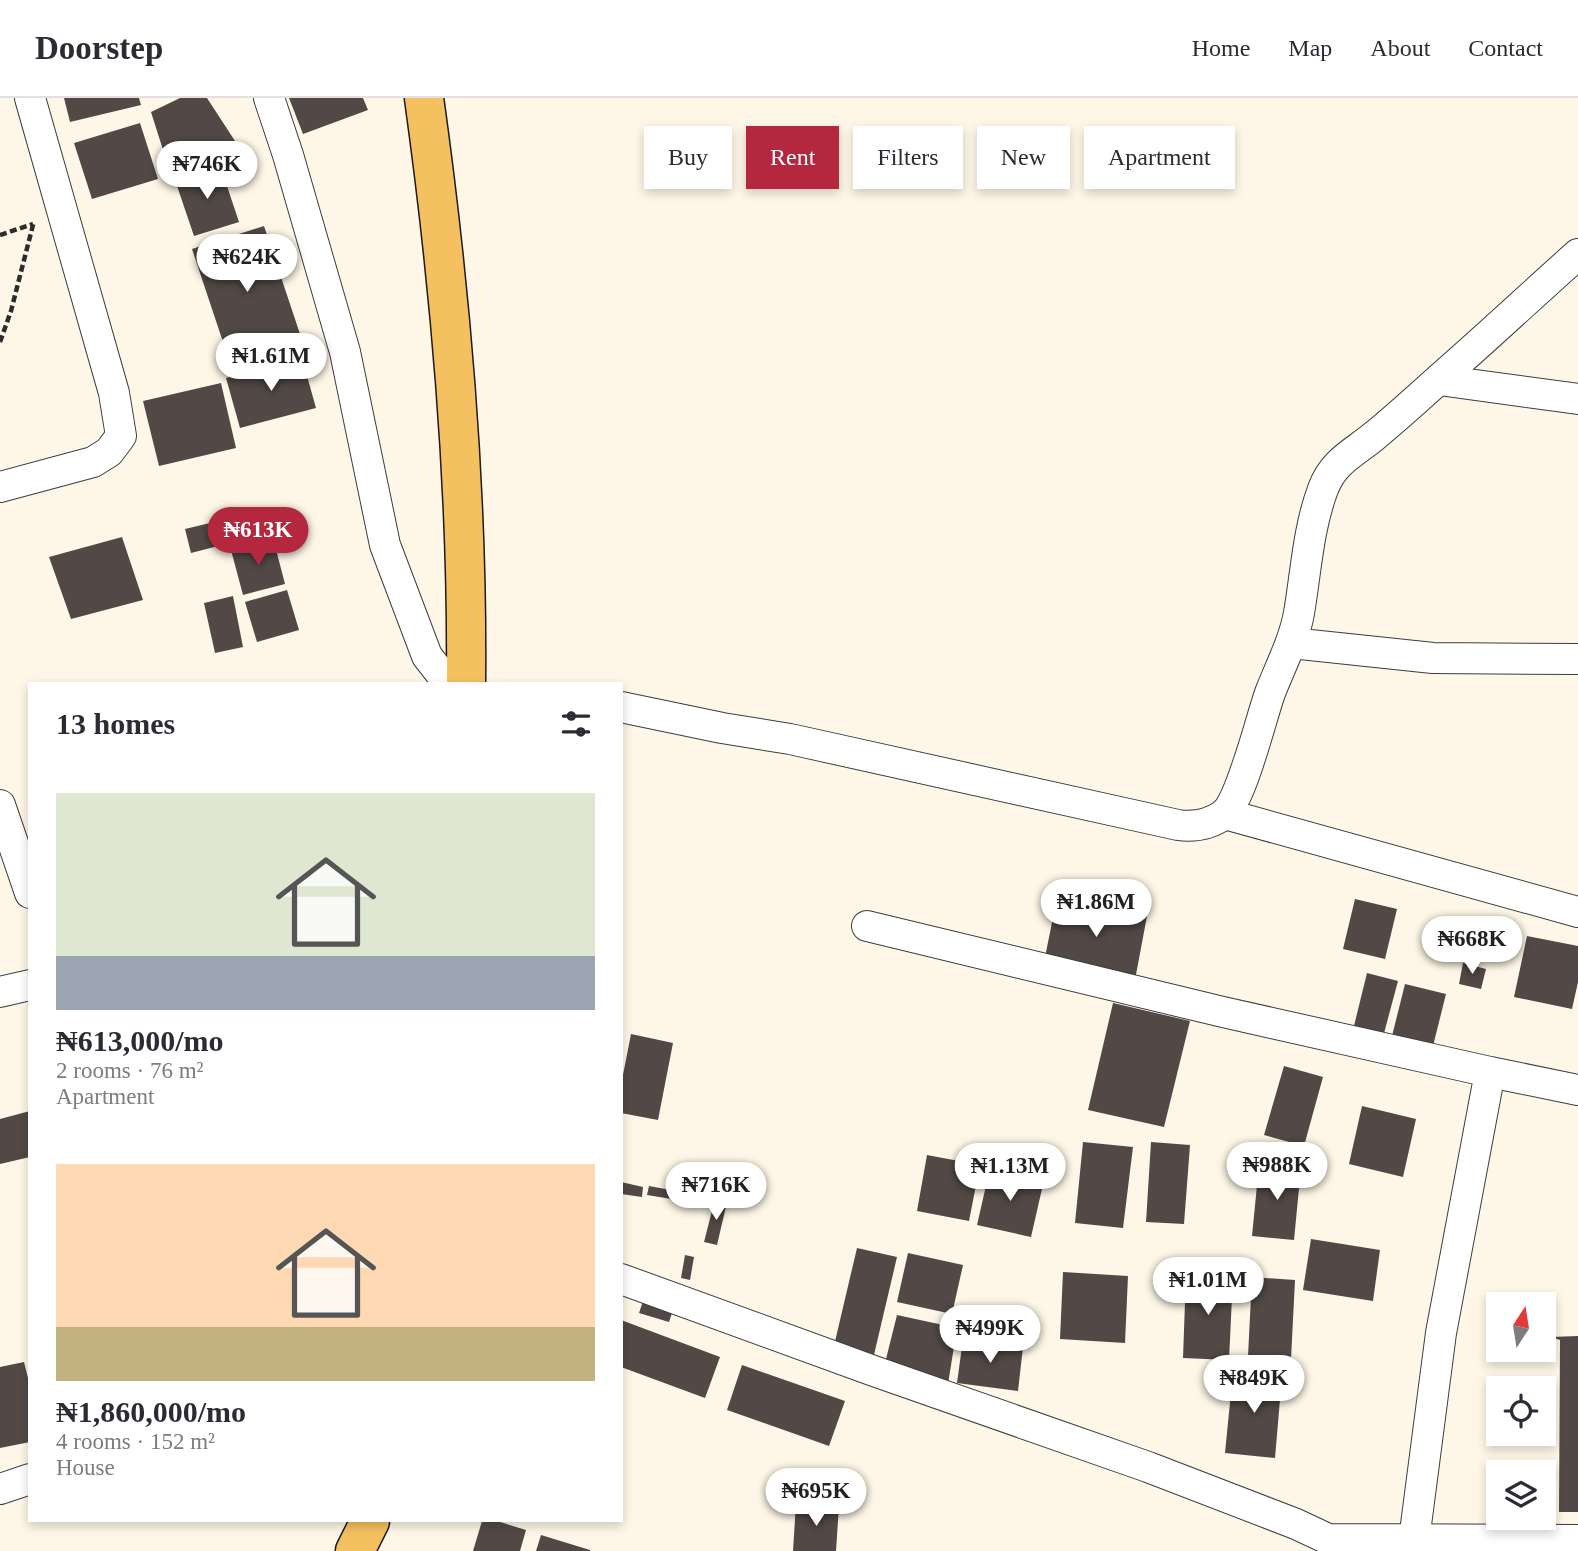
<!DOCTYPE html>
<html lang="en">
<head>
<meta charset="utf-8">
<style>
	body { margin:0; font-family:Georgia,serif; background:#f7f7f7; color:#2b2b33; height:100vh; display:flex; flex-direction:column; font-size:26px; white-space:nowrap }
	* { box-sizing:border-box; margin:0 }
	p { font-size:23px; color:#7c7c81 }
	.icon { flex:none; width:38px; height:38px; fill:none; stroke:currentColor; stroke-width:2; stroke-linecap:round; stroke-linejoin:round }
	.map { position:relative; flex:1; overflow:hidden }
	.sheet { position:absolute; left:28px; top:584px; width:595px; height:840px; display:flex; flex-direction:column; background:#fff; border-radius:0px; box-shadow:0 4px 10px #0003 }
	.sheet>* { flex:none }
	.top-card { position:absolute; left:644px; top:28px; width:665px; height:63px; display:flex; gap:14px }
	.needle { width:46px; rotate:12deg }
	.buttons { position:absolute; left:1486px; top:1194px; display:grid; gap:14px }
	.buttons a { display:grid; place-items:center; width:70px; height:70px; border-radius:0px; background:#fff; box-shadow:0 4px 10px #0003; font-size:35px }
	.price { position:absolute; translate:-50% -60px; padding:0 16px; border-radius:24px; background:#fff; color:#222; font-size:23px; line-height:46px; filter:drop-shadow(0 2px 4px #0008) }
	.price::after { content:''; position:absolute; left:50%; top:42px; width:21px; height:16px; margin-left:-10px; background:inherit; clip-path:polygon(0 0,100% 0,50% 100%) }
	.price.on { background:#b4273e; color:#fff }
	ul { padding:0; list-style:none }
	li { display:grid; align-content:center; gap:14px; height:371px; padding:0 28px }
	li span { display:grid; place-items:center; height:217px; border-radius:0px; color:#555 }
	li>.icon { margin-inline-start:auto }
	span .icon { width:126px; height:126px; fill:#fffc; stroke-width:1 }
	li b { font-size:30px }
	h2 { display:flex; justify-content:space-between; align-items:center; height:84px; padding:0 28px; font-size:30px }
	.chip { padding:0 24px; border-radius:0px; background:#fff; box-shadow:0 4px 10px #0003; font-size:24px; line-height:63px }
	.chip.on { background:#b4273e; color:#fff }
	header { display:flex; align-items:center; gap:42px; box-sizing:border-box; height:98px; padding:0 35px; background:#fff; border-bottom:2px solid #e1e1e2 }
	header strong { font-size:33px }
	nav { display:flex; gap:38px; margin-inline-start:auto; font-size:24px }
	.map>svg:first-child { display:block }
	.building { fill:#524946 }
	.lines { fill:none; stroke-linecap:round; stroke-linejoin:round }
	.minor-casing { stroke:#3d3d3d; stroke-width:32 }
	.major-casing { stroke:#1b1b1b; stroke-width:41 }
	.path { stroke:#2c2c2c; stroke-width:4.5; stroke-dasharray:7 3.5; stroke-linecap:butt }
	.minor { stroke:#fff; stroke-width:30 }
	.major { stroke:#f5c060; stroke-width:38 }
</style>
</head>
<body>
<header>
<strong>Doorstep</strong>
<nav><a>Home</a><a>Map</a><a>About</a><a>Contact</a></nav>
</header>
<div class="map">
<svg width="1578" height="1453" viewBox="0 0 1578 1453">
	<rect width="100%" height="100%" fill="#fef7e7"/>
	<path class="building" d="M64 0H139L141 7 70 24Z
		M180 0H207L235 43 170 74 151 14Z
		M289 0H363L368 12 303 36Z
		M140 25 158 81 92 101 74 45Z
		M220 67 239 124 194 138 175 82Z
		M264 128 302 242 230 265 192 151Z
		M302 260 316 310 240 330 226 280Z
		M221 285 236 350 159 368 143 303Z
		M264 412 269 435 191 455 185 431Z
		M122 439 143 502 71 521 49 459Z
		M273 440 285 486 243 497 231 452Z
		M287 492 299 532 257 544 245 504Z
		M233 498 243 549 215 555 204 505Z
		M1057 800 1147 818 1135 882 1044 864Z
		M1355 801 1397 811 1385 861 1343 851Z
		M1527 838 1578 848V884L1572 911 1514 899Z
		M1463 865 1486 871 1481 891 1459 886Z
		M1367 875 1398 883 1383 939 1353 932Z
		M1405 886 1446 896 1432 952 1391 942Z
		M1113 905 1190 923 1164 1029 1088 1012Z
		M631 936 673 945 658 1022 621 1015V987Z
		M1284 968 1323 979 1304 1048 1264 1037Z
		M1362 1008 1416 1021 1403 1079 1349 1066Z
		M30 1013V1059L0 1066V1021Z
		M1083 1044 1133 1049 1123 1130 1075 1125Z
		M1151 1044 1190 1047 1184 1126 1146 1124Z
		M927 1057 980 1067 969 1123 917 1113Z
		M1259 1067 1301 1070 1294 1142 1252 1138Z
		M990 1070 1044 1082 1031 1139 977 1127Z
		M621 1084 643 1089 642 1099 621 1096Z
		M649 1088 698 1097 696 1105 647 1097Z
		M715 1101 727 1104 717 1147 704 1144Z
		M1311 1141 1380 1152 1373 1203 1303 1192Z
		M857 1150 897 1159 873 1261 833 1252Z
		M908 1155 963 1167 952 1216 897 1204Z
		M685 1157 694 1159 690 1182 681 1180Z
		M1063 1174 1128 1178 1125 1245 1060 1241Z
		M1186 1176 1233 1178 1229 1262 1183 1260Z
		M1252 1179 1295 1182 1291 1261 1248 1258Z
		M644 1200 674 1209 669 1224 639 1215Z
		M897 1217 957 1230 948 1286 883 1273Z
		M621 1222 720 1259 705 1300 621 1269Z
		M1578 1238V1414H1559L1560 1242 1551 1239Z
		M963 1241 1023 1249 1018 1293 957 1285Z
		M24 1264 30 1288V1344L0 1350V1269Z
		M742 1267 845 1303 829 1348 727 1312Z
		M1233 1274 1282 1278 1275 1360 1225 1355Z
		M796 1405 839 1408 836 1453H793Z
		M482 1423H497L526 1432 520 1453H473Z
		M541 1437 590 1452V1453H536Z"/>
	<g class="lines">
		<defs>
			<path id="minor" d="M269 0 288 57 345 254 385 447 427 558 449 586
				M1439 282 1578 301
				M0 389 93 364 109 354 121 338 114 295 30 0
				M1291 545 1433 560 1578 561
				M621 609 722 630 790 641 1178 727C1193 729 1209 727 1223 717 1241 704 1261 620 1270 595 1280 569 1294 543 1299 515 1306 474 1308 431 1323 391 1333 364 1352 356 1373 339 1395 321 1416 302 1437 283 1484 242 1531 198 1578 156
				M0 707 30 795
				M1225 716 1578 814
				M867 828 1223 914 1490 974
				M0 894 30 887
				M621 1181 871 1272 1148 1369 1296 1426 1328 1441 1339 1453
				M0 1391 30 1381
				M1328 1441 1578 1442
				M1414 1442 1441 1235 1490 974 1578 992"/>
			<path id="major" d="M424 0C451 194 468 390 466 586
				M355 1453 370 1423"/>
		</defs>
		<use href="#minor" class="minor-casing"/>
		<use href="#major" class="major-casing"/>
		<path class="path" d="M0 137 33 126
			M0 244 11 213 34 123"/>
		<use href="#minor" class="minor"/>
		<use href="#major" class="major"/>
	</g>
</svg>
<div class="buttons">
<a><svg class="needle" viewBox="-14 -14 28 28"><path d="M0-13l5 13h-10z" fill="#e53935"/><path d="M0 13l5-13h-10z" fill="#7c7c81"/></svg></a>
<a><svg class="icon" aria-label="locate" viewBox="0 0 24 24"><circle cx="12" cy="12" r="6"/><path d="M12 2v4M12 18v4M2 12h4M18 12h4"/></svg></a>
<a><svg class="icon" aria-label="layers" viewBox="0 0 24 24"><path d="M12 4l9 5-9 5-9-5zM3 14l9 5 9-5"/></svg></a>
</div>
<b class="price" style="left:207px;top:103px">₦746K</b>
<b class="price" style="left:247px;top:196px">₦624K</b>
<b class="price" style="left:271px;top:295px">₦1.61M</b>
<b class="price on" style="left:258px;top:469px">₦613K</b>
<b class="price" style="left:1096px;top:841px">₦1.86M</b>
<b class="price" style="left:1472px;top:878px">₦668K</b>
<b class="price" style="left:1277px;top:1104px">₦988K</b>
<b class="price" style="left:1010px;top:1105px">₦1.13M</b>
<b class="price" style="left:716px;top:1124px">₦716K</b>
<b class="price" style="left:1208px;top:1219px">₦1.01M</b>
<b class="price" style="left:990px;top:1267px">₦499K</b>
<b class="price" style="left:1254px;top:1317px">₦849K</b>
<b class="price" style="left:816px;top:1430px">₦695K</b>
<div class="top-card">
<a class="chip">Buy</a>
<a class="chip on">Rent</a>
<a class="chip">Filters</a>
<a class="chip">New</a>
<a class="chip">Apartment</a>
</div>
<section class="sheet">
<h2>13 homes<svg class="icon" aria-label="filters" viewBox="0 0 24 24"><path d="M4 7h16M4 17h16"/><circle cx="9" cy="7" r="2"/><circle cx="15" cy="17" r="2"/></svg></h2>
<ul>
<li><span style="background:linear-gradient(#dfe7d0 75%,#9aa5b1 0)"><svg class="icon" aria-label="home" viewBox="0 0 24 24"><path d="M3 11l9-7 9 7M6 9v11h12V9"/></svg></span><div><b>₦613,000/mo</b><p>2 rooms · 76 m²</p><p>Apartment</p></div></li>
<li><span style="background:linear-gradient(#ffd9b3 75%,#c2b280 0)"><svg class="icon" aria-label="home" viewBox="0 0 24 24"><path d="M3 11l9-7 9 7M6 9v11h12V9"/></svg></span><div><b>₦1,860,000/mo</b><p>4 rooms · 152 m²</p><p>House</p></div></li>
</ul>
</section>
</div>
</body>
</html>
